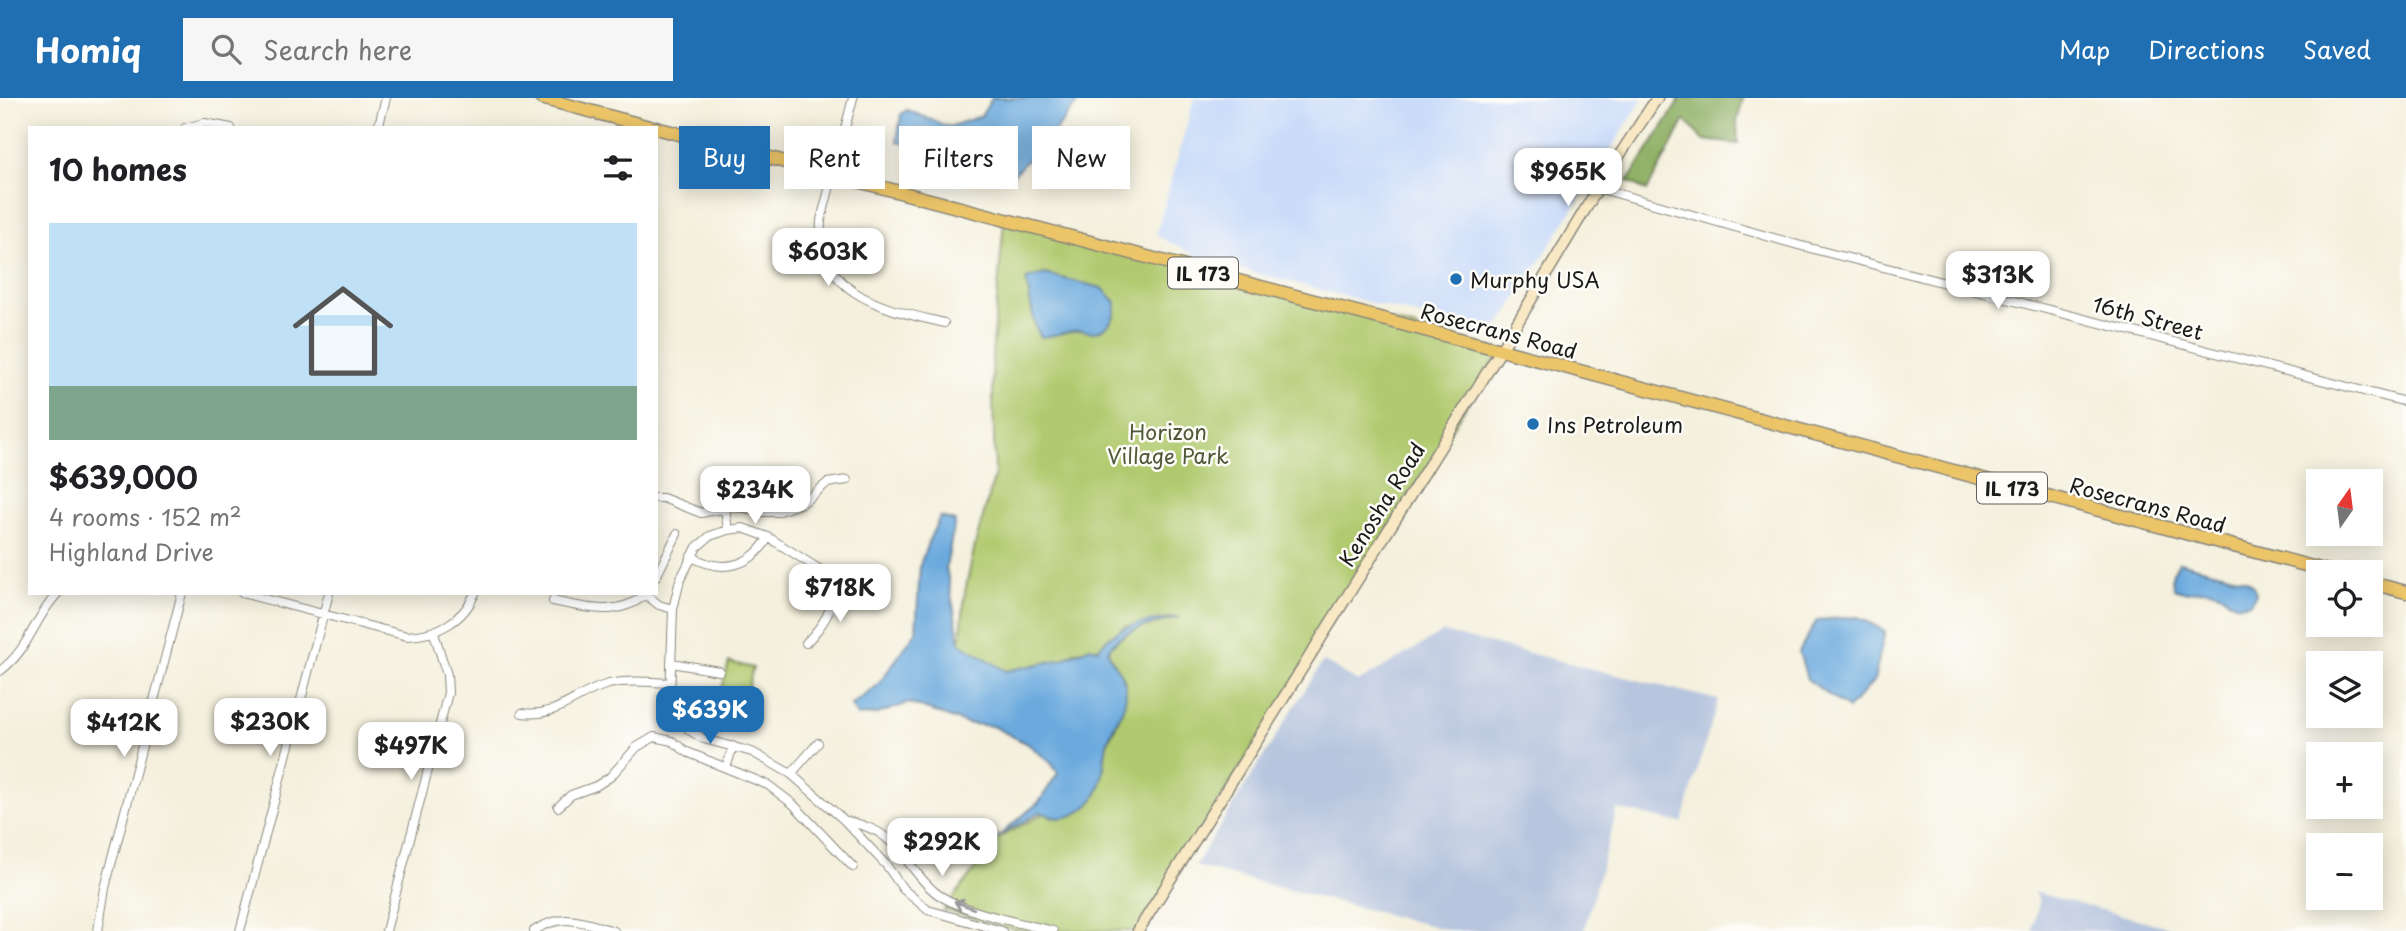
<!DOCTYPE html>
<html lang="en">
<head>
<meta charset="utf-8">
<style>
	body { margin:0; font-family:"Playpen Sans",sans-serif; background:#f6f6f6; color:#202124; height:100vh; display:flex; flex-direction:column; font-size:26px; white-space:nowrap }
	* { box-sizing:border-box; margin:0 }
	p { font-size:23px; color:#757577 }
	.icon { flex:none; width:38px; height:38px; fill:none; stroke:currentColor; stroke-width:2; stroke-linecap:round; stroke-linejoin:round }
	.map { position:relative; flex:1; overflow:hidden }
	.panel { position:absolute; left:28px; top:28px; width:630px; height:469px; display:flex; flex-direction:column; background:#fff; border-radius:0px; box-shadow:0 4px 18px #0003 }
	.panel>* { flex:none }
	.hud { position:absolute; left:679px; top:28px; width:665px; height:63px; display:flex; gap:14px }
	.needle { width:46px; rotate:14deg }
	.fabs { position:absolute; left:2306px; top:371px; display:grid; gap:14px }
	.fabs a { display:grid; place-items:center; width:77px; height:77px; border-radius:0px; background:#fff; box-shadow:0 4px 18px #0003; font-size:35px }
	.price { position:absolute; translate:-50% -60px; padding:0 16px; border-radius:14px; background:#fff; color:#222; font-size:23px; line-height:46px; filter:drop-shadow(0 2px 4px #0008) }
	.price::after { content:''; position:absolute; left:50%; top:42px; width:21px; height:16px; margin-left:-10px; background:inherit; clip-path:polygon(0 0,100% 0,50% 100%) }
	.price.current { background:#1f6fb2; color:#fff }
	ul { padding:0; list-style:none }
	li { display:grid; align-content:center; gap:14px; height:371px; padding:0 21px }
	li span { display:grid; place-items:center; height:217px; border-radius:0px; color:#555 }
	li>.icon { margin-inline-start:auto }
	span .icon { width:126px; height:126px; fill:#fffc; stroke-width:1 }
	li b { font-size:30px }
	h2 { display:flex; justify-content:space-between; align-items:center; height:84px; padding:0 21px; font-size:30px }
	.tag { padding:0 24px; border-radius:0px; background:#fff; box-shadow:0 4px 18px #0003; font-size:24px; line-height:63px }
	.tag.current { background:#1f6fb2; color:#fff }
	header { display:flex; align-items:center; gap:42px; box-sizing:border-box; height:98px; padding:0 35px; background:#1f6fb2; color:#fff }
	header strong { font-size:33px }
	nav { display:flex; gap:38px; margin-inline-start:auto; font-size:24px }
	.search { width:490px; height:63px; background:#f6f6f6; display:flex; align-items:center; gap:18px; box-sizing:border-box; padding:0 24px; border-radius:0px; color:#757577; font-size:26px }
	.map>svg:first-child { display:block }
	.built { fill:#cbdcf9 }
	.industrial { fill:#b7c5de }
	.green { fill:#b1ca70; stroke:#667346; stroke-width:2 }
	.forest { fill:#8cae62; stroke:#54653f; stroke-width:2 }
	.water { fill:#6caade; stroke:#44637d; stroke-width:2 }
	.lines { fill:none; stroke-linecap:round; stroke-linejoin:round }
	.street-casing { stroke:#88867c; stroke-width:10 }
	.secondary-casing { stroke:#88867c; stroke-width:13 }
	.primary-casing { stroke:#88867c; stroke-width:15 }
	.street { stroke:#fff; stroke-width:8 }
	.secondary { stroke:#f8e8c3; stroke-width:10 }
	.primary { stroke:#edc569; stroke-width:12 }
	.oneway { stroke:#999 }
	.poi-dot { fill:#1f6fb2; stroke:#fdfcf7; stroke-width:2.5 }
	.labels { text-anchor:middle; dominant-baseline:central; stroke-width:5; stroke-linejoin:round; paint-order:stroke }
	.shield { fill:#fdfcf7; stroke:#605f5e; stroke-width:2 }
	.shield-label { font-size:19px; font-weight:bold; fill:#1c1c1c }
	.poi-label { font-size:21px; fill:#1c1c1c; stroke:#fdfcf7; text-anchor:start }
	.street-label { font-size:21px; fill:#1c1c1c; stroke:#fdfcf7 }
	.park-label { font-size:21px; fill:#505939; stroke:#fdfcf7 }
</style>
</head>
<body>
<header>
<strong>Homiq</strong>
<div class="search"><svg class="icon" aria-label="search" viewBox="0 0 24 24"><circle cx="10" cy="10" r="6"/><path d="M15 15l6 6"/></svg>Search here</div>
<nav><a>Map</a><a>Directions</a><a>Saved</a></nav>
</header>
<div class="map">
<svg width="2406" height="833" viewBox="0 0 2406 833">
	<rect width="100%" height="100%" fill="#fdfcf7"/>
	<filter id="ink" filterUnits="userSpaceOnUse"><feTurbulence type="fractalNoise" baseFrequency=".0143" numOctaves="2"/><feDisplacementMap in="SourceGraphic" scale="14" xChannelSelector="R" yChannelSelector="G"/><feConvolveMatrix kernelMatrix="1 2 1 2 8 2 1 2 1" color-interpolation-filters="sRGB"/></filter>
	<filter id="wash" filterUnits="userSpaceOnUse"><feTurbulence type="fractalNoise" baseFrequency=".00686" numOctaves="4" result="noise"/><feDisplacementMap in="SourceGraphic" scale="28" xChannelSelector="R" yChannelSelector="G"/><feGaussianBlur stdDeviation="1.57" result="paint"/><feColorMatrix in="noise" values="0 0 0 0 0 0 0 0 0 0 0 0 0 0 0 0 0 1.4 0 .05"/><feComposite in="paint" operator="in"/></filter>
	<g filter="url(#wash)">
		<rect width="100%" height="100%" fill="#f4f0dd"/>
		<path class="built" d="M1194 0H1643L1503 222 1492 231 1479 233 1202 161 1156 137Z"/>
		<path class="industrial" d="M1443 534 1718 602 1682 725 1617 711 1584 833H1452L1195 768 1323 563 1358 584Z
			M2034 794 2183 833H2032L2039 805Z"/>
		<path class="green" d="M1004 122 1501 252 1138 833H1019L944 812 999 740 1044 715 1060 720C1080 688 1131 622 1125 585 1123 572 1110 565 1108 553 1124 529 1148 530 1173 520L1124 529 1098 551 1076 553 1063 561 1006 573 960 545 965 494 975 447 995 376 992 258Z
			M729 564 753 570 740 618 716 612Z"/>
		<path class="forest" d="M1681 0H1743L1737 24 1738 46 1703 42 1685 22 1647 93 1628 83Z"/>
		<path class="water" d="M992 0H1081L1055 33 1013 77 954 66 897 43 901 16 907 12 949 29 981 18Z
			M1045 176 1102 190 1116 204C1116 220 1109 233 1091 234 1087 234 1083 232 1080 232 1067 233 1055 238 1041 239L1035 228 1026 181Z
			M940 419 955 423 946 469 960 545 1006 573 1063 561 1090 549 1098 551C1117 525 1149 523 1179 519 1152 528 1124 528 1108 552 1110 567 1126 572 1126 596 1125 615 1111 629 1107 646 1102 670 1106 693 1085 710 1079 715 1069 720 1060 720 1054 720 1046 716 1040 714L996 740 1039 704 1058 675 1050 664 1028 646 992 628 965 625 909 605 877 616 857 618 851 607 877 588 916 534 920 467 929 442Z
			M2179 464 2245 481 2254 488 2256 496 2250 505C2228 511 2231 498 2214 493 2201 489 2188 498 2174 491 2171 480 2171 474 2179 464Z
			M1858 519 1885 533 1874 583 1848 611 1807 581 1799 554 1817 522Z"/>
	</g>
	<g filter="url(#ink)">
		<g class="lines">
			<defs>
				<path id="street" d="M853 0 821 122C816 199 887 211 944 225
					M185 30 205 25 231 30
					M378 30 386 0
					M1598 90 1798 147 2406 304
					M656 400H663L701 415 731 409 746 410 759 414H777L804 404 827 385 847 382
					M725 411 728 432
					M691 458C721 476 751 469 768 440
					M656 479 677 436
					M242 495 407 538C436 537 463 524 475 495
					M646 497 659 507 673 511
					M553 503C586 510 620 520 647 495
					M806 545C825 525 831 514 836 488L830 478 768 439 743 430 728 432 710 438 697 449 680 482 673 511 670 600 677 617 689 632 704 641 752 654 791 676 844 722 887 768 903 791 928 812 1002 833
					M671 565 719 573
					M0 573C30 551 33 521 58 495
					M522 615C559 620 576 594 609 586 628 582 649 584 669 585
					M726 670 733 648
					M791 676 818 645
					M558 709 571 697 596 688 610 679 637 649 654 639 672 643 687 654 768 687 793 706 853 769
					M844 722C858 726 872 729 884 738 904 753 915 778 935 794 960 814 1021 825 1053 833
					M98 833 105 790 182 495
					M240 833 329 495
					M386 833 448 595 447 577 434 535
					M534 833C564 813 583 825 614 833"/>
				<path id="secondary" d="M1138 833 1501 252 1598 90 1657 0"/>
				<path id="primary" d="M541 0 653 30
					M656 30 1501 252 2331 474
					M2371 485 2406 494"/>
			</defs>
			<use href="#street" class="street-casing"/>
			<use href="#secondary" class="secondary-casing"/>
			<use href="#primary" class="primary-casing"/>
			<use href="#street" class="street"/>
			<use href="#secondary" class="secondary"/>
			<use href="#primary" class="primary"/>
		</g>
		<defs><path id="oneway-shaft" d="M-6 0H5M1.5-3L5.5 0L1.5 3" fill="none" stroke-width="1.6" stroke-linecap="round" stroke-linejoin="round" transform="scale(1.75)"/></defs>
		<use class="oneway" href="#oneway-shaft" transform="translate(964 807) rotate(-159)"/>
	</g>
	<g class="poi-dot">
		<circle cx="1456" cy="181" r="7"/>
		<circle cx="1533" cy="326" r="7"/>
	</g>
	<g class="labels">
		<g class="shield">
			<rect x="1168" y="159.5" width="70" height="31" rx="5"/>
			<rect x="1977" y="374.5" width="70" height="31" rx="5"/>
		</g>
		<g class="shield-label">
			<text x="1203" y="175">IL 173</text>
			<text x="2012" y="390">IL 173</text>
		</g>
		<g class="poi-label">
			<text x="1470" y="181">Murphy USA</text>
			<text x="1547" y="326">Ins Petroleum</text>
		</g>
		<g class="street-label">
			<text transform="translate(2148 219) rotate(15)">16th Street</text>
			<text transform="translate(1499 232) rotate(15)">Rosecrans Road</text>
			<text transform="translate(1381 406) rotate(-58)">Kenosha Road</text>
			<text transform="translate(2148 406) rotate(15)">Rosecrans Road</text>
		</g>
		<g class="park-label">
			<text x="1168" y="333">Horizon<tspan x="1168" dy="24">Village Park</tspan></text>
		</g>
	</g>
</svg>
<div class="fabs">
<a><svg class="needle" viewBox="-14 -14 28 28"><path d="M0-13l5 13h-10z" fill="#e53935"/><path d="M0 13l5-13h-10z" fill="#757577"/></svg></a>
<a><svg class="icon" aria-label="locate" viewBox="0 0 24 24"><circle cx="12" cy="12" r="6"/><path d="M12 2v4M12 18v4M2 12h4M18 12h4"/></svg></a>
<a><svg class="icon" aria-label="layers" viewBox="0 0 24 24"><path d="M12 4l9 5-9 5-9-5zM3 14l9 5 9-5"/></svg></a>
<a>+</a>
<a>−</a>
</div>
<b class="price" style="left:1568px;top:110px">$965K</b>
<b class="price" style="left:828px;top:190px">$603K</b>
<b class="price" style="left:1998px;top:213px">$313K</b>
<b class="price" style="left:755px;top:428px">$234K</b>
<b class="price" style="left:840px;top:526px">$718K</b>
<b class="price current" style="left:710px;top:648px">$639K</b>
<b class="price" style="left:270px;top:660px">$230K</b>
<b class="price" style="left:124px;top:661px">$412K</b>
<b class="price" style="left:411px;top:684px">$497K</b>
<b class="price" style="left:942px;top:780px">$292K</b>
<div class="hud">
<a class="tag current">Buy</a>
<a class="tag">Rent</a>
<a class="tag">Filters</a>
<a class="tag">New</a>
</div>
<section class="panel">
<h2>10 homes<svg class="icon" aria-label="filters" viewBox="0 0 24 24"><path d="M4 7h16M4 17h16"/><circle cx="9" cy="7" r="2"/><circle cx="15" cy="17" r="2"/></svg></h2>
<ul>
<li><span style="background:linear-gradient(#bfe0f5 75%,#7fa58c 0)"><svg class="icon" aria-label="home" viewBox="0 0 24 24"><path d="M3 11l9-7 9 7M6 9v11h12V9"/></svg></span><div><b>$639,000</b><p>4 rooms · 152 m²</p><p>Highland Drive</p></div></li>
</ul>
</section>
</div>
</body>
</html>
